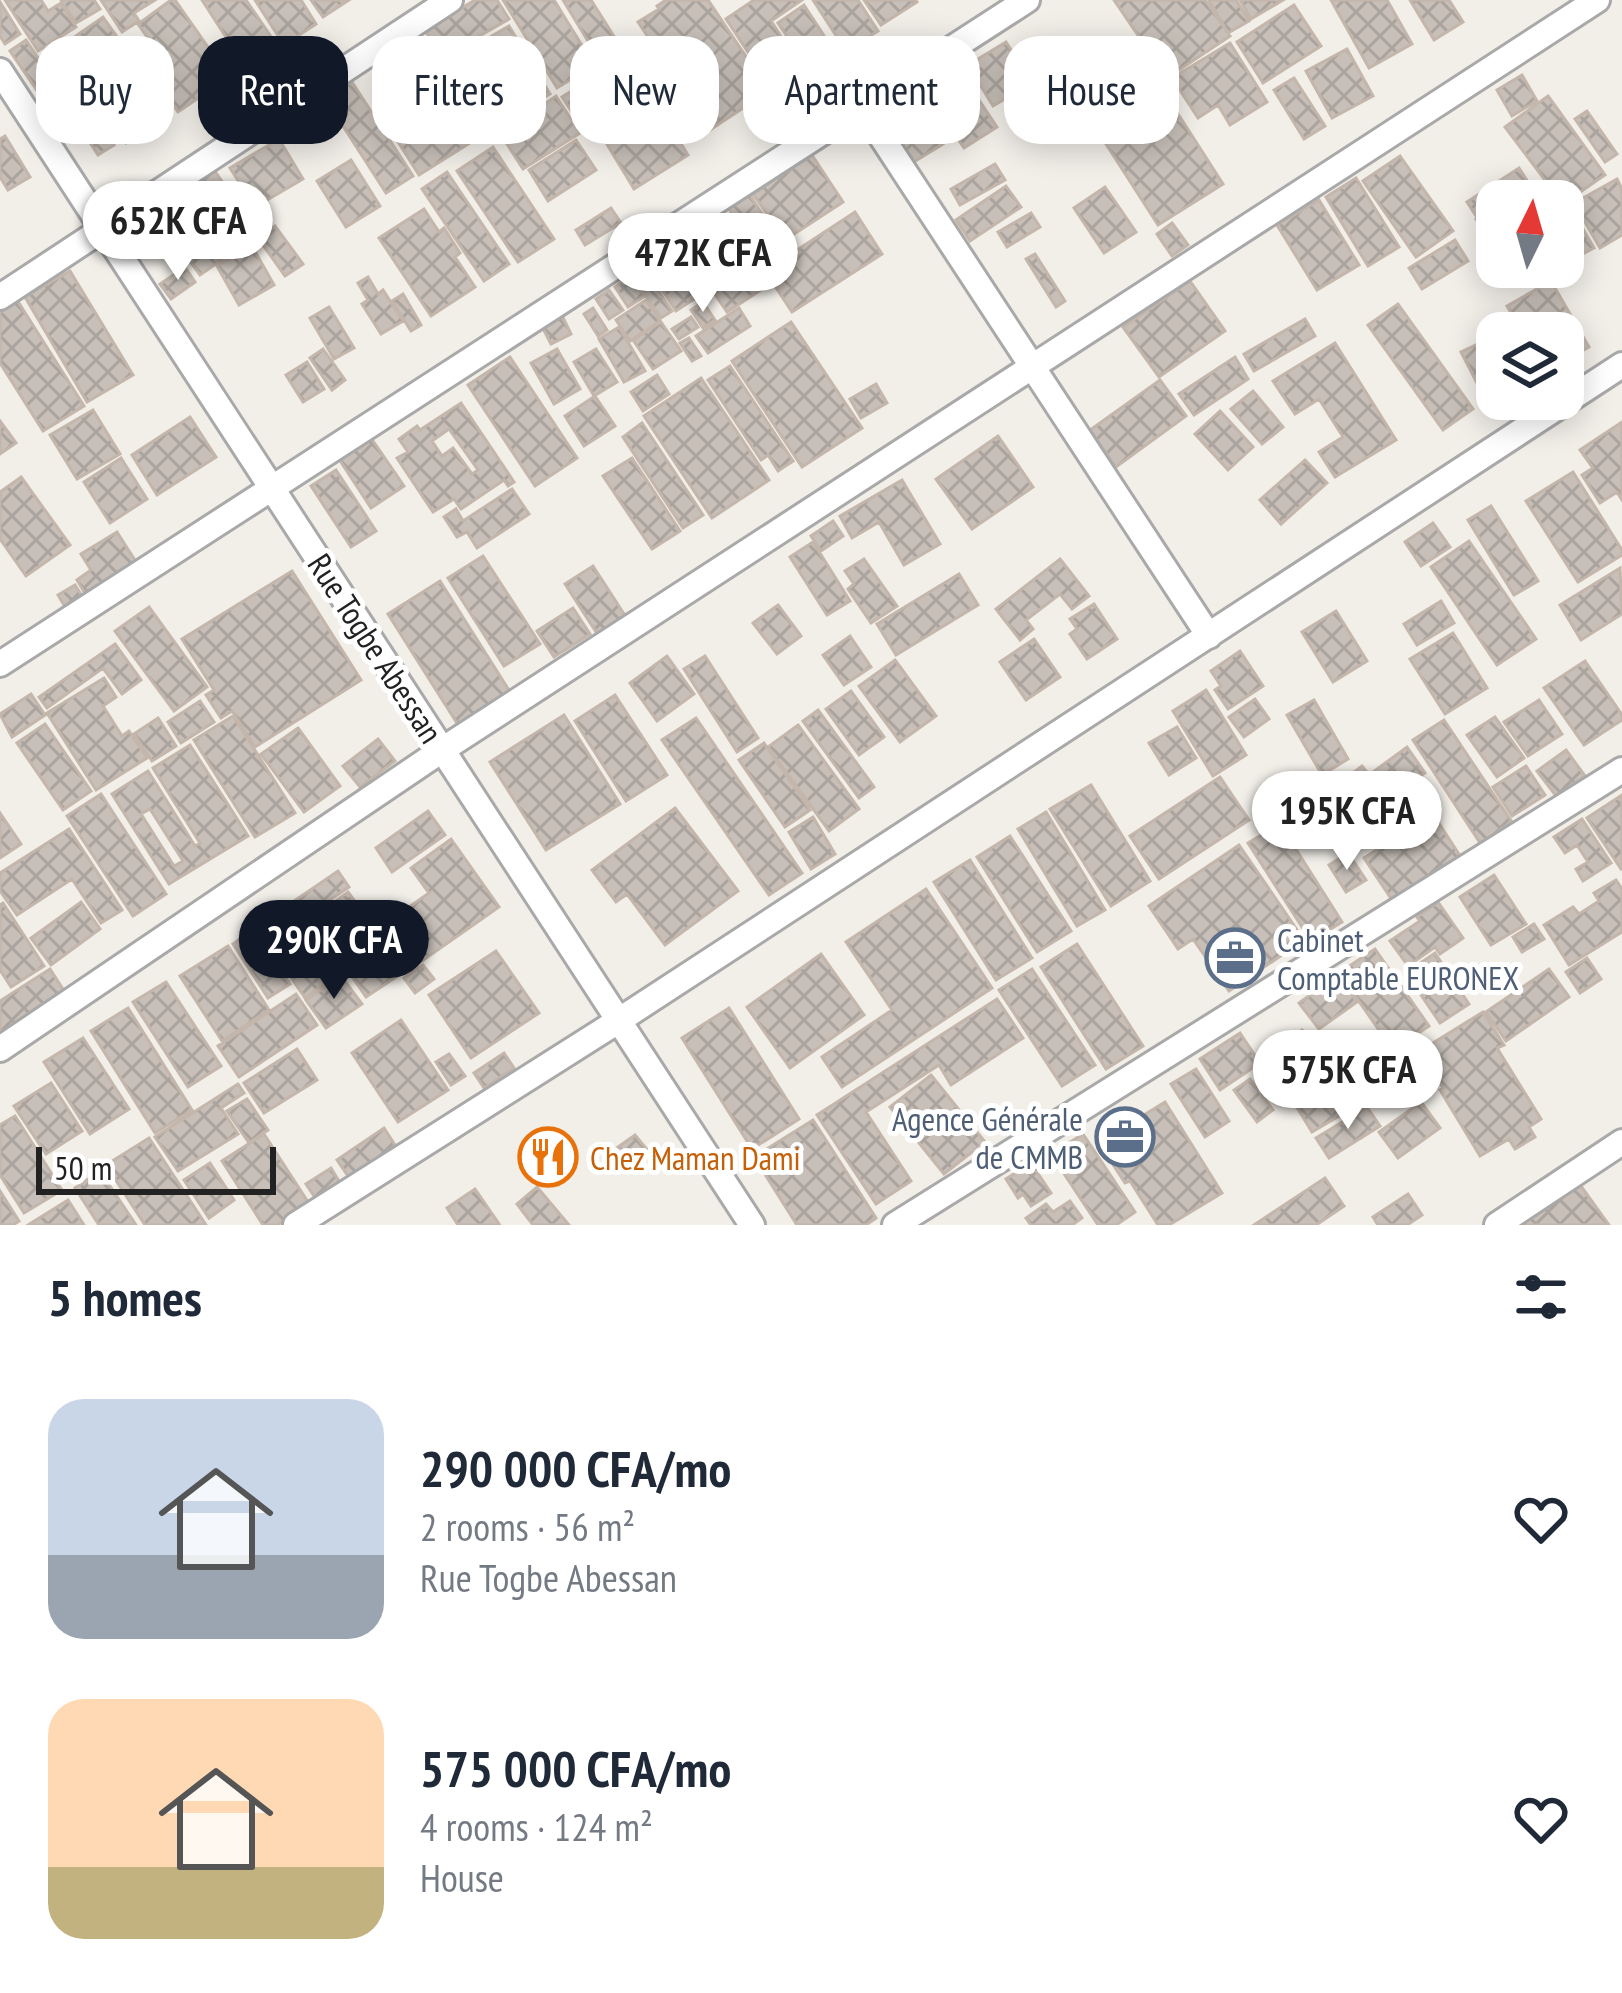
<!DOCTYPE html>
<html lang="en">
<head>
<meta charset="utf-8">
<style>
	body { margin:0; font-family:"PT Sans Narrow",sans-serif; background:#f6f6f7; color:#1f2937; height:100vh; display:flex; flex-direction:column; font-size:45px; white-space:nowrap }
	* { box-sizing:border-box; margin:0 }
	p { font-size:39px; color:#747a83 }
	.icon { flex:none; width:66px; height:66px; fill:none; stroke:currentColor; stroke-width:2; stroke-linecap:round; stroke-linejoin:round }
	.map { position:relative; height:1225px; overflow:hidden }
	.side { display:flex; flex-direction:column; background:#fff; flex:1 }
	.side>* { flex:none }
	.hud { position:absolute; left:36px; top:36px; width:1551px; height:108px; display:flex; gap:24px }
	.needle { width:78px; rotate:5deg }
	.tools { position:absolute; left:1476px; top:180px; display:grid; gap:24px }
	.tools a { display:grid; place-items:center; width:108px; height:108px; border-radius:24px; background:#fff; box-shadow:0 6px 30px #0003; font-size:60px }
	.scale { position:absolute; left:36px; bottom:30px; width:240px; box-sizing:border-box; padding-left:12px; border:6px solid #222; border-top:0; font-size:33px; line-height:42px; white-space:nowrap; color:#222; -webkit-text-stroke:9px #fff; paint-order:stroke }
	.price { position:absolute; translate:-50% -102px; padding:0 27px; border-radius:42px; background:#fff; color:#222; font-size:39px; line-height:78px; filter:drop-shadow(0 3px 6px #0008) }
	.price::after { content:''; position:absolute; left:50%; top:72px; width:36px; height:27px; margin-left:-18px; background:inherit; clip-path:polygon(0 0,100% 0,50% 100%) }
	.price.selected { background:#111827; color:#fff }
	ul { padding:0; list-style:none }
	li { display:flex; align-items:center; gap:36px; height:300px; padding:0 48px }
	li span { display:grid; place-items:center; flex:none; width:336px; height:240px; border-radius:36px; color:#555 }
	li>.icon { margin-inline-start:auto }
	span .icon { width:144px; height:144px; fill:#fffc; stroke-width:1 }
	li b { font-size:51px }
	h2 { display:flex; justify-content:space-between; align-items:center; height:144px; padding:0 48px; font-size:51px }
	.chip { padding:0 42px; border-radius:36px; background:#fff; box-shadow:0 6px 30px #0003; font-size:42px; line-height:108px }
	.chip.selected { background:#111827; color:#fff }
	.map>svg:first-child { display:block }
	.building { fill:url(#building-cross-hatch); stroke:#c4b6ab; stroke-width:3; fill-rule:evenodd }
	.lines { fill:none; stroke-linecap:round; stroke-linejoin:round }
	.street-casing { stroke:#a9a9a9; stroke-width:30 }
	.street { stroke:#fff; stroke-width:24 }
	.tree { fill:#74b475 }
	.labels { text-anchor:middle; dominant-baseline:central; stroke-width:10; stroke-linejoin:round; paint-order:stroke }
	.street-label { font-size:33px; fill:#222; stroke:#fff }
	.service-label { font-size:33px; fill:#4e5e75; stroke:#fff; text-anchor:start }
	.food-label { font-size:33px; fill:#c56008; stroke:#fff; text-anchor:start }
</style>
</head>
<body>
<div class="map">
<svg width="1622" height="1225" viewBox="0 0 1622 1225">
	<defs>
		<pattern id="building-cross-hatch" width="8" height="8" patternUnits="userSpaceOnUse" patternTransform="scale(3)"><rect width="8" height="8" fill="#c7bfb8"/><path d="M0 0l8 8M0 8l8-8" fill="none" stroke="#aba49e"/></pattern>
	</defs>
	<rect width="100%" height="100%" fill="#f2efe9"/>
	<path class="building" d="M5 0H41L48 11 61 3 76 27 38 51Z
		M61 0H94L100 9 76 23Z
		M101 0H155L134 13 139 21 122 32Z
		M171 0H175L229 77 178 112 154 78 169 68 138 24Z
		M202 0H246L274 41 242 62Z
		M255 0H301L316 24 284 45Z
		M311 0H349L323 17Z
		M475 0H497L509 19 469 42 515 118 487 135 425 30Z
		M503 0H554L594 65 557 88Z
		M563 0H591L615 38 594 51Z
		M666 0H708L769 91 710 130 696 109 702 105 657 39 652 43 638 22 659 9 657 6Z
		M754 0H802L771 21 806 74 776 94 726 19Z
		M813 0H858L878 31 846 51Z
		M864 0H916L917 2 881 25Z
		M1114 0H1205L1230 36 1167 78Z
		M1209 0H1236L1249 21 1228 33Z
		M1240 0H1283L1251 19Z
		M1331 0H1387L1412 44 1369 68Z
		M1410 0H1449L1463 22 1434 40Z
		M0 2 20 34 5 44 0 36Z
		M804 5 836 54 810 71 778 23Z
		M1294 5 1321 46 1263 83 1237 42Z
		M103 17 132 58 100 81 70 40Z
		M509 26 550 94 519 112 478 44Z
		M26 40 62 93 46 104 10 51Z
		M1006 42 1032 83 993 106 968 65Z
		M1230 43 1267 102 1230 125 1218 105 1198 118 1172 78Z
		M622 48 688 155 634 189 576 93 611 72 603 60Z
		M1347 49 1373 96 1332 118 1306 71Z
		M1137 54 1162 91 1108 126 1083 89Z
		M957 67 997 127 964 148 924 89Z
		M1522 75 1537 101 1512 116 1497 90Z
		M1294 78 1325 126 1304 139 1274 90Z
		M352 82 413 176 386 193 325 98Z
		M453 86 484 134 419 175 388 126Z
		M570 92 584 113 576 118 562 97Z
		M556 96 580 133 523 169 505 141 545 116 540 107Z
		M1548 96 1605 175 1563 204 1505 127Z
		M914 99 943 144 912 163 878 121Z
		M68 101 80 120 67 129 54 110Z
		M1171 103 1223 184 1158 225 1106 144Z
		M1587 111 1617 154 1605 162 1575 119Z
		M136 119 144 131 126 143 118 131Z
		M101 125 114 145 98 155 85 135Z
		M5 136 30 177 8 190 0 177V139Z
		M279 139 303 179 255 207 230 168Z
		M576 140 596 170 548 201 529 170Z
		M493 147 554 239 518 262 457 171Z
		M812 155 843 202 785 240 753 194Z
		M1400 156 1453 231 1416 257 1363 181Z
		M351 160 380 206 346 227 317 181Z
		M995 164 1005 180 960 205 951 189Z
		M212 167 246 216 172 268 138 219Z
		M1519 168 1528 182 1476 216 1467 202Z
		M447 172 509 264 484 281 422 189Z
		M1356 178 1399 247 1368 266 1326 197Z
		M1617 179 1622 189V235L1600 248 1574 203Z
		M1531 185 1540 201H1505Z
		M1006 186 1021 207 970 241 956 220Z
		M1105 187 1136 232 1104 253 1074 208Z
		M748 192 777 237 756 250 727 206Z
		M1319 200 1359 265 1317 290 1277 225Z
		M1497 206V234L1488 239 1476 219Z
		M611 208 621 223 585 245 576 230Z
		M424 209 439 232 444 228 460 253 455 257 475 287 431 316 379 238Z
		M855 212 882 254 792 312 765 271Z
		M1573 212 1594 248 1569 261 1563 250V218Z
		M1031 213 1040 227 1007 247 998 232Z
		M720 221 764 288 727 312 682 246Z
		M1172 223 1188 245 1172 256 1157 234Z
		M275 226 303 264 285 276 258 238Z
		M224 234 236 250 200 275 189 260Z
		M1455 240 1468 261 1422 289 1409 268Z
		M252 246 274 285 239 305 217 266Z
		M679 250 706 291 676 311 649 270Z
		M1035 254 1065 301 1056 307 1026 259Z
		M185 267 195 282 171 299 160 284Z
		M70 271 133 375 87 402 25 297Z
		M647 274 672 311 661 318 636 281Z
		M631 276 645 296 628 307 615 287Z
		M368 277 378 294 383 290 403 321 381 334 362 304 368 300 358 283Z
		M1190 281 1225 331 1159 377 1123 327Z
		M1551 281 1589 347 1563 362V333H1523L1507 306Z
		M609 290 623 310 609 319 596 299Z
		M403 294 421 325 411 331 392 301Z
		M17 300 84 406 43 431 0 363V310Z
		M646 300 660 321 630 341 616 320Z
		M703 302 715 320 703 328 691 310Z
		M1398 304 1473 409 1443 430 1368 325Z
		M329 307 354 348 334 359 310 318Z
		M558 307 571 334 551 344 537 317Z
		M593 308 607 330 598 336 584 314Z
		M739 308 750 326 708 353 696 336Z
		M691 317 698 327 679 339 672 329Z
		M1305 319 1315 336 1254 371 1244 354Z
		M661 322 681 351 653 369 633 340Z
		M791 322 862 428 802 467 732 361Z
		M619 327 645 371 624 382 599 339Z
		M689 338 701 356 692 361 680 343Z
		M1335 343 1396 440 1335 477 1319 452 1343 437 1319 399 1295 414 1273 381Z
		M1480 343 1497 376 1478 385 1461 352Z
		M323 349 345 380 332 390 310 358Z
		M557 349 580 389 554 404 531 363Z
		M596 349 617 382 594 396 574 362Z
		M510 357 577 458 535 486 468 385Z
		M1235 357 1248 379 1194 415 1179 394Z
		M307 362 324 389 303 402 286 375Z
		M730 366 793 461 778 471 768 455 761 460 708 380Z
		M657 375 669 394 643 411 631 392Z
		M701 378 769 480 712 518 644 416Z
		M1160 380 1186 416 1116 467 1090 430Z
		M876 384 887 403 861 418 850 399Z
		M1253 391 1283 427 1262 444 1231 409Z
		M595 396 615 426 584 446 565 416Z
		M461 403 514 482 508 486 504 480 461 509 454 499 433 512 397 458 408 452 399 439 417 426 420 430ZM449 429 478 470 472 474 453 448 442 456 432 441Z
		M93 410 120 454 77 479 50 435Z
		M1220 411 1253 447 1228 470 1195 434Z
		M190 417 216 457 157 495 132 455Z
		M0 421 16 443 0 454Z
		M1622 422V500L1617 492 1600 503 1582 475 1593 468 1580 450Z
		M642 423 703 515 683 528 623 437Z
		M367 432 404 486 371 508 335 453Z
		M998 436 1033 487 972 529 936 479Z
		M121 458 147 499 110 523 84 482Z
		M632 458 680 531 652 549 603 476Z
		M1305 460 1327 483 1281 524 1260 500Z
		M336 470 376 531 351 547 311 486Z
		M1573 472 1622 550V555L1578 582 1526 501Z
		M21 477 70 545 26 576 0 539V492Z
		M902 480 940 544 904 565 879 522 852 538 840 516Z
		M512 489 529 514 477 548 467 532 457 537 444 517 456 509 463 521Z
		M1491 506 1538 581 1514 595 1468 520Z
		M833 521 843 536 821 551 811 536Z
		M1433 523 1450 547 1421 566 1405 542Z
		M117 532 138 565 87 597 77 580 91 570 81 554Z
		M1469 541 1536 639 1497 665 1431 567Z
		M813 542 850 601 827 615 790 557Z
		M483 556 540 644 504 666 448 578Z
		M864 559 897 606 871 623 848 589 854 584 845 571Z
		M1060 559 1089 596 1072 609 1060 594 1026 620 1033 629 1020 640 996 609Z
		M593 566 626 617 598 635 565 584Z
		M1620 568 1622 614 1581 640 1560 605Z
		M292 571 361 680 255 747 232 711 221 718 206 695 214 690 182 639Z
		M959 574 978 605 896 655 877 624Z
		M440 581 512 695 460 728 388 614Z
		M75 585 84 599 67 610 58 595Z
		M1441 601 1454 623 1417 645 1404 624Z
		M1094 604 1117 639 1087 659 1070 634 1077 629 1070 619Z
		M778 605 801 636 777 654 753 623Z
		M149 607 207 687 174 711 115 631Z
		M573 608 590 634 554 657 537 631Z
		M1336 611 1367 661 1333 682 1302 632Z
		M1453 633 1487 688 1445 714 1410 659Z
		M850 636 871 667 844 685 823 655Z
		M1034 639 1060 677 1026 700 1000 662Z
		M115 644 141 680 122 694 103 668 47 708 39 697Z
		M1240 651 1263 686 1228 709 1215 690 1221 686 1211 671Z
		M667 656 694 694 657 721 630 683Z
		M705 656 758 738 737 752 684 669Z
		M895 660 936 716 900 742 859 686Z
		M1585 661 1622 715V720L1584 745 1544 688Z
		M104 678 116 697 103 706 122 736 129 731 147 758 96 790 47 713Z
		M1206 690 1246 755 1213 776 1173 711Z
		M851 691 884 737 859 755 826 709Z
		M31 694 45 715 12 737 0 714Z
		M615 695 667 775 626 801 575 721Z
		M1255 699 1269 719 1244 737 1229 717Z
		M1314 700 1348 759 1322 775 1287 715Z
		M1539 700 1562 734 1528 756 1504 722Z
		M200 701 214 722 181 743 168 722Z
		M818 710 874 787 859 798 803 721Z
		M564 715 620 804 546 850 490 762Z
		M233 716 295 813 255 837 194 740Z
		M1495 717 1524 758 1497 777 1467 735Z
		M158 718 176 746 152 761 134 734Z
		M696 718 802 873 769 895 662 740Z
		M1444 720 1512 822 1480 843 1413 740Z
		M45 724 91 791 63 810 17 743Z
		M798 725 859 809 829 831 768 747Z
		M1177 727 1196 758 1169 775 1149 743Z
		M298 728 340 786 304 812 261 754Z
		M378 739 395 761 360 787 343 766Z
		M764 743 810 810 785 827 739 760Z
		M190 745 248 836 169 884 112 794 148 771 195 846 200 843 153 768ZM150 809 183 861 174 866 141 814Z
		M1407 747 1425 773 1391 797 1373 772Z
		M1566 750 1585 776 1556 796 1537 771Z
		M1362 766 1393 806 1348 841 1317 800Z
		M1526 766 1545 795 1512 816 1493 787Z
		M1220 777 1249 820 1159 879 1130 836Z
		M1091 785 1150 881 1111 906 1050 809Z
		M101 794 166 894 133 916 67 816Z
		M1622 795V868L1621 869 1587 818Z
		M675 808 738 891 665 945 627 894 616 902 592 870Z
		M428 811 445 835 392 872 376 848Z
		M1046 812 1105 910 1077 926 1018 829Z
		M0 813 21 844 0 858Z
		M1433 814 1464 862 1396 906 1364 858Z
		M813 817 835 854 811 869 789 832Z
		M1582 819 1611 863 1583 881 1576 869 1588 862 1577 845 1565 853 1554 837Z
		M1280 824 1342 922 1311 941 1248 843Z
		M69 829 122 910 101 923 72 879 17 915 0 891V873Z
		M1010 836 1071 931 1037 952 977 857Z
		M451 839 499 907 412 968 382 926 429 893 411 868Z
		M1239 845 1304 940 1229 991 1193 939 1178 949 1149 906Z
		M1348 853 1366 880 1346 892 1329 865Z
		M970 860 1032 958 996 980 934 882Z
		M338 871 349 887 309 914 341 961 326 971 284 908Z
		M1494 875 1526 924 1491 945 1460 897Z
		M1616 880 1622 889V932L1569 965 1544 925 1573 907 1579 914 1599 901 1594 893Z
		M926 889 992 988 842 1087 822 1057 892 1010 846 942Z
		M348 892 368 919 339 940 319 913Z
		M81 902 100 929 51 965 31 938Z
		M1438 902 1463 938 1440 954 1435 947 1408 966 1390 941 1420 921 1417 917Z
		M3 903 44 966 11 987 0 970V905Z
		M278 910 328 982 305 998 255 925Z
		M1534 924 1544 939 1522 952 1513 937Z
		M254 929 290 984 268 998 233 944Z
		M1077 944 1143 1046 1106 1069 1041 967Z
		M228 946 269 1010 222 1041 180 976Z
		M1375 949 1429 1026 1393 1050 1339 973Z
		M496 951 539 1013 471 1058 429 995Z
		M388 953 402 973 366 997 353 978Z
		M1435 953 1469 1004 1440 1023 1406 973Z
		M821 954 864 1015 790 1068 747 1007Z
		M1587 958 1601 979 1580 993 1566 972Z
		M423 965 434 979 415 993 404 978Z
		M50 969 70 1000 0 1045V1001Z
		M1032 969 1095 1065 1062 1086 999 990Z
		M1549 969 1569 997 1506 1041 1486 1012Z
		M1338 975 1357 1002 1319 1029 1299 1003Z
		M341 976 362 1004 326 1028 306 1000Z
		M166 982 221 1066 188 1087 133 1002Z
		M296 994 317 1025 239 1077 218 1046Z
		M997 999 1023 1038 951 1085 939 1065 866 1112 911 1181 876 1204 817 1115Z
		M128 1008 192 1110 155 1133 91 1031Z
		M729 1008 799 1119 752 1149 682 1038Z
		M1483 1012 1504 1045 1497 1048 1541 1119 1529 1127 1535 1137 1515 1149 1509 1139 1480 1156 1440 1090 1443 1088 1420 1051Z
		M401 1020 448 1090 398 1122 352 1053Z
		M1302 1030 1351 1109 1312 1132 1264 1054Z
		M1240 1033 1260 1063 1220 1090 1200 1059Z
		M83 1038 129 1109 90 1134 44 1062Z
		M297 1049 317 1080 264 1113 244 1083Z
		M504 1053 514 1068 484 1088 474 1073Z
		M449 1054 465 1076 451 1085 436 1062Z
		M1196 1069 1229 1121 1205 1137 1171 1084Z
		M931 1075 985 1142 944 1174 890 1107Z
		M1250 1079 1273 1110 1257 1122 1234 1090Z
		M51 1083 82 1131 46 1154 14 1106Z
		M238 1084 244 1093 221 1108 238 1134 178 1171 155 1137Z
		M247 1099 268 1130 249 1143 227 1111Z
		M1165 1102 1222 1193 1169 1225H1158L1130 1181 1125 1183 1110 1160 1116 1156 1101 1133 1135 1112 1139 1118Z
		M1421 1102 1440 1128 1398 1158 1379 1132Z
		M1367 1107 1380 1126 1329 1158 1316 1138Z
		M15 1116 62 1190 24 1213 0 1175V1125Z
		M813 1120 876 1218 866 1225H797L754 1157Z
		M384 1128 397 1148 350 1179 337 1160Z
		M264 1134 310 1205 277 1225H263L222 1161Z
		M1083 1134 1135 1212 1116 1225H1098L1051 1154Z
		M635 1135 649 1152 632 1165 618 1147Z
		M149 1138 206 1225H145L106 1165Z
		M210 1163 234 1200 209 1218 184 1180Z
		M1031 1163 1051 1193 1031 1206 1023 1194 1018 1198 1006 1179Z
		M331 1168 342 1186 318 1202 306 1184Z
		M100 1171 136 1225H99L75 1188Z
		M1325 1178 1344 1206 1316 1225H1254Z
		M1578 1182 1609 1225H1517Z
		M537 1187 569 1225H533L517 1204Z
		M475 1189 499 1224 497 1225H458L447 1208Z
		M0 1191 19 1221 13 1225H0Z
		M1408 1194 1422 1215 1407 1225H1378L1373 1217Z
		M68 1200 84 1225H28Z
		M1070 1201 1082 1218 1072 1225H1031L1026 1218 1046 1204 1053 1212Z"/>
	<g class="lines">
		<defs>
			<path id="street" d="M0 71 752 1225
				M862 107 1209 636
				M0 297 450 0
				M0 664 1027 0
				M0 1049 442 750 1597 0
				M296 1225 618 1021 1622 365
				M895 1225 1622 770
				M1497 1225 1622 1142"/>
		</defs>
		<use href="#street" class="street-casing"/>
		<use href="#street" class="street"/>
	</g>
	<circle class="tree" cx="326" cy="109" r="12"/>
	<defs>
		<symbol id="office-ring" viewBox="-11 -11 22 22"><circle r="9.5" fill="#fff" stroke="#5c6f8a" stroke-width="1.5"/><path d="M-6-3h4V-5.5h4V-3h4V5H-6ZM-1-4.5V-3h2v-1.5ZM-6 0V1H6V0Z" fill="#5c6f8a"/></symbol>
		<symbol id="restaurant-ring" viewBox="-11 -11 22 22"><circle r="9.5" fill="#fff" stroke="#e8710a" stroke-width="1.5"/><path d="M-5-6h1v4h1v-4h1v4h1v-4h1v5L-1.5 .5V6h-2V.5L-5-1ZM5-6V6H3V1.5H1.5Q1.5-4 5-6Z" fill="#e8710a"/></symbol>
	</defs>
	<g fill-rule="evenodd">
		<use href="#office-ring" x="1202" y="925" width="66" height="66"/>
		<use href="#office-ring" x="1092" y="1104" width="66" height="66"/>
		<use href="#restaurant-ring" x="515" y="1124" width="66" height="66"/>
	</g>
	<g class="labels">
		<g class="street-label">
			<text transform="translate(376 648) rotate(57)">Rue Togbe Abessan</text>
		</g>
		<g class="service-label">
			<text x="1277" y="939">Cabinet<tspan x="1277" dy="38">Comptable EURONEX</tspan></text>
			<text x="1083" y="1118" text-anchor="end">Agence Générale<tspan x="1083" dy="38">de CMMB</tspan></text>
		</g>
		<g class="food-label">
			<text x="590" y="1157">Chez Maman Dami</text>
		</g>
	</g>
</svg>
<div class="tools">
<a><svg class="needle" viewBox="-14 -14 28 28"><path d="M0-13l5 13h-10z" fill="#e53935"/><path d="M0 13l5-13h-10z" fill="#747a83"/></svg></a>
<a><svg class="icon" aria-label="layers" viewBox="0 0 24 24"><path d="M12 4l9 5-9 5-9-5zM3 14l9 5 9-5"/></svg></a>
</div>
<div class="scale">50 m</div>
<b class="price" style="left:178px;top:283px">652K CFA</b>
<b class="price" style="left:703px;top:315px">472K CFA</b>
<b class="price" style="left:1347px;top:873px">195K CFA</b>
<b class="price selected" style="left:334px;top:1002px">290K CFA</b>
<b class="price" style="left:1348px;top:1132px">575K CFA</b>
<div class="hud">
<a class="chip">Buy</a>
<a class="chip selected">Rent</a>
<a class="chip">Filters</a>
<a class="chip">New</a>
<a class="chip">Apartment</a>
<a class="chip">House</a>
</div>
</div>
<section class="side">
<h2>5 homes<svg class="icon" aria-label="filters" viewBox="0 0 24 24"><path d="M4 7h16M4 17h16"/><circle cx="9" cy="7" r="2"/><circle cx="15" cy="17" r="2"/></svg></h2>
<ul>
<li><span style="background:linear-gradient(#c9d6e8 65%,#9aa5b1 0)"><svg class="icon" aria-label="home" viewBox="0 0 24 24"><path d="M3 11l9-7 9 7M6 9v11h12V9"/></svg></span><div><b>290 000 CFA/mo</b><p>2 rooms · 56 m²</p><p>Rue Togbe Abessan</p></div><svg class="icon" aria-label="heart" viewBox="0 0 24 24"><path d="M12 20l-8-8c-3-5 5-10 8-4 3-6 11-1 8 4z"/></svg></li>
<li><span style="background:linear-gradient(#ffd9b3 70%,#c2b280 0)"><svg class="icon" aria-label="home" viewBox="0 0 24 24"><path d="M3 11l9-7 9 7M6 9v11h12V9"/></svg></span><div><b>575 000 CFA/mo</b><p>4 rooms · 124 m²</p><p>House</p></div><svg class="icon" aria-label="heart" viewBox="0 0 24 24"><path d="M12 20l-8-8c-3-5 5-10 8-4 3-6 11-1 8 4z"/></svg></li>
</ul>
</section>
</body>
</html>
